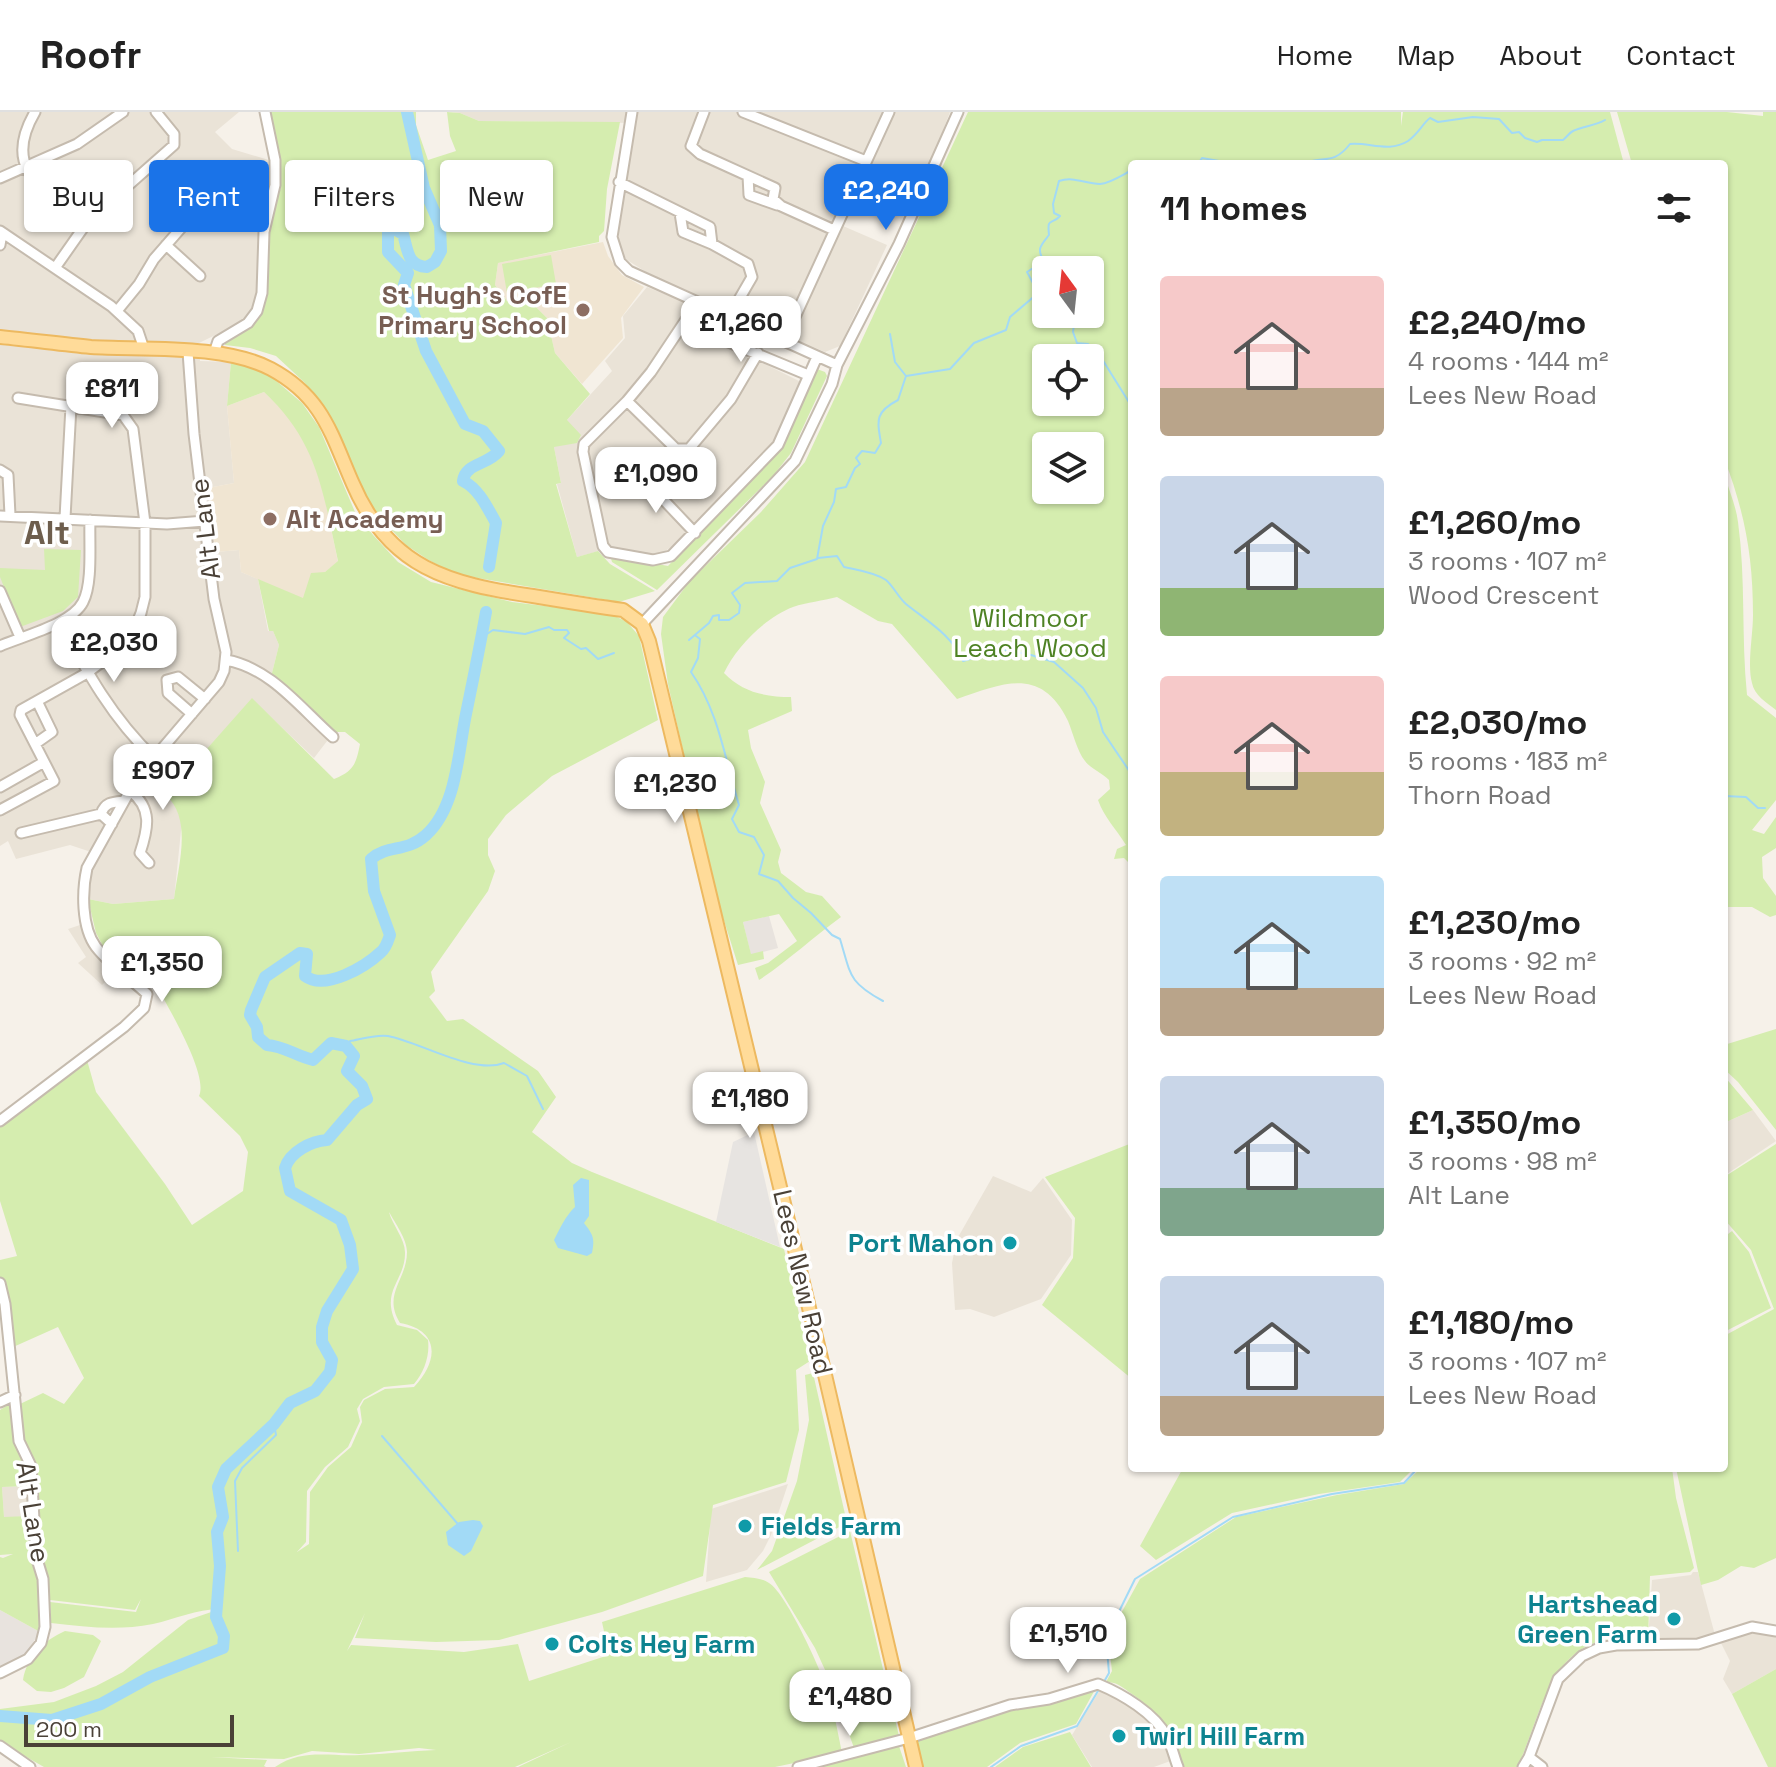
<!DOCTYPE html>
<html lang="en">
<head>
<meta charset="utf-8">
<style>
	body { margin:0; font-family:"Space Grotesk",sans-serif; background:#f2f2f2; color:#222; height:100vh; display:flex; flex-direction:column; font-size:30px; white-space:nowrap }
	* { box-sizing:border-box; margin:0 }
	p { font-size:26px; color:#767676 }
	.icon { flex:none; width:44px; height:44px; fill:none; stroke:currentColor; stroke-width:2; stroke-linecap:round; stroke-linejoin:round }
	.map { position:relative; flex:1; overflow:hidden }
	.panel { position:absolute; left:1128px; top:48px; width:600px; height:1312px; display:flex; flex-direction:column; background:#fff; border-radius:8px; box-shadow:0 2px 6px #0004 }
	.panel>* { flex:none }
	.banner { position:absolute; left:24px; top:48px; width:760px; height:72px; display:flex; gap:16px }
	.needle { width:52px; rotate:345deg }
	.buttons { position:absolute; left:1032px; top:144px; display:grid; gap:16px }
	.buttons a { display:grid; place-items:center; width:72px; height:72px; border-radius:8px; background:#fff; box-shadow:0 2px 6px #0004; font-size:40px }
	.scale { position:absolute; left:24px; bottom:20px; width:210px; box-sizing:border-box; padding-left:8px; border:4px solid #4a4137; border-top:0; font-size:22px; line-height:28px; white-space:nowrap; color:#4a4137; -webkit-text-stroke:6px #fff; paint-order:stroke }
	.price { position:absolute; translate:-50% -68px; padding:0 18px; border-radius:16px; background:#fff; color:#222; font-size:26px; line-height:52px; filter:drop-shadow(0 2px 4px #0008) }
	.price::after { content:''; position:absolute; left:50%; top:48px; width:24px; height:18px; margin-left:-12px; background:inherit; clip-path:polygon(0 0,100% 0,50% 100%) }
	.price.active { background:#1a73e8; color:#fff }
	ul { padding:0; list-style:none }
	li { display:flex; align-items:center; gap:24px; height:200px; padding:0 32px }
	li span { display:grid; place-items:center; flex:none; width:224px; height:160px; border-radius:8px; color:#555 }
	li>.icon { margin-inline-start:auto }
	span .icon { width:96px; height:96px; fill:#fffc; stroke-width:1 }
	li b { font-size:34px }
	h2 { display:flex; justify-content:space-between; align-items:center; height:96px; padding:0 32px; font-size:34px }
	.chip { padding:0 28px; border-radius:8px; background:#fff; box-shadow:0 2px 6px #0004; font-size:28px; line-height:72px }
	.chip.active { background:#1a73e8; color:#fff }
	header { display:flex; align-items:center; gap:48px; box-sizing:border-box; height:112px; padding:0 40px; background:#fff; border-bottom:2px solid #e0e0e0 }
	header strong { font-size:38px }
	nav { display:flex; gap:44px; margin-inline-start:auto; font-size:28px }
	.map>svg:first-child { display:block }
	.residential { fill:#eae3d7 }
	.industrial { fill:#e8e3de }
	.education { fill:#f0e5d2 }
	.green { fill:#d5edaf; fill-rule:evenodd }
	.parking { fill:#e7e4e1 }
	.water { fill:#a2daf6 }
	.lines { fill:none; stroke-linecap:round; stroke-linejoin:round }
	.stream { stroke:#a2daf6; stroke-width:2 }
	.river { stroke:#a2daf6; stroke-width:12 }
	.minor-casing { stroke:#c5bbae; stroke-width:13 }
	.major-casing { stroke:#edb960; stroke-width:16 }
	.minor { stroke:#fff; stroke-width:9 }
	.major { stroke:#ffdb99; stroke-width:12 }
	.education-dot { fill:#8d6e63; stroke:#fff; stroke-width:3 }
	.culture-dot { fill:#0f9aa8; stroke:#fff; stroke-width:3 }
	.labels { text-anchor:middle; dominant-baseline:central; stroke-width:7; stroke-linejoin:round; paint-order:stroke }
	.education-label { font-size:26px; font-weight:bold; fill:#785e54; stroke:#fff; text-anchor:end }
	.street-label { font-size:26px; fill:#4a4137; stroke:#fff }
	.park-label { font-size:26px; fill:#4e8224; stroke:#fff }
	.culture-label { font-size:26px; font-weight:bold; fill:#0d838f; stroke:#fff; text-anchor:start }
	.district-label { font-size:34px; font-weight:bold; fill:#6e5e4d; stroke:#fff }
</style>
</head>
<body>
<header>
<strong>Roofr</strong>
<nav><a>Home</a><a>Map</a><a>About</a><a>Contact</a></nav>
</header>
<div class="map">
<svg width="1776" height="1655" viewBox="0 0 1776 1655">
	<rect width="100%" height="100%" fill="#f6f1e9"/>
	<path class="residential" d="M0 0H239L215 20 232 37 272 49 270 88 258 185 248 207 197 232 200 249 231 250 227 294 234 371 208 376 215 440 239 438 241 460 258 467 268 519H273L279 533 271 565 302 589 334 620 314 646 252 587 177 693 182 709 174 787 113 792 88 787 87 767 91 740 70 733 16 747 8 729 0 734Z
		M450 0H950L913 97 860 75 843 114 887 133 840 234 825 240 667 173 627 148 618 136 621 87 634 11 479 9 460 1Z
		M647 175 692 193 678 215 747 243 801 270 775 329 697 415 659 444 614 435 577 445 557 372 561 371 554 335 567 308 612 259 605 249 625 226 623 204Z
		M83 812 117 858 102 873 78 851 86 845 68 817Z
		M1753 998 1776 1029 1724 1064V1011Z
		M993 1064 1031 1080 1043 1066 1072 1108 1071 1143 1041 1187 994 1205 970 1197 955 1198 952 1151 957 1127Z
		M788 1372 771 1423 763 1439 747 1458 706 1470 711 1397Z
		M29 1374 28 1404 4 1406 2 1375Z
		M1693 1460H1698L1715 1523 1776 1517V1557L1732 1582 1723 1567 1730 1549 1720 1529 1648 1528 1652 1468 1691 1463Z
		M1102 1575 1153 1609 1173 1648 1154 1655H1092L1072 1623Z"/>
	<path class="industrial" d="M769 804 778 836 751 843 743 810Z
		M0 1498 40 1520 24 1544 0 1555Z"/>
	<path class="education" d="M603 130 608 144 622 163 644 175 621 206 623 226 582 272 555 241 547 206 533 192 507 189 495 173 498 151Z
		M264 280 285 300 306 332 322 373 338 450 325 460 303 487 241 460 239 438 215 440 208 376 234 371 227 294Z"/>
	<path class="green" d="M268 0H416V13L428 48 456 39 450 24 447 0 460 1 479 9 620 10 607 77 604 119 599 124V130L498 151 495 173 507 189 533 192 547 206 555 241 590 282 567 308 581 323 577 331 554 335 561 371 556 372 577 445 598 439 610 452 655 479 619 490 454 462 427 447 406 433 372 397 358 373 322 293 304 270 276 244 250 236 225 233V227L257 203 276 81 281 77V47L274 35Z
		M968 0H1401V14L1403 0H1610L1624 52H1132V754L1124 746 1114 747 1117 737 1126 733C1116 717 1104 705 1098 688L1110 677 1109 668C1103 662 1089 655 1085 649 1077 639 1073 621 1068 609 1041 554 1004 571 957 587L892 512 878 509 837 485C823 489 807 490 793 495 766 505 736 535 724 561 742 580 765 585 791 585L792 599 748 618 751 636 765 670 760 691 781 738 778 750 781 761 806 780 822 784 841 805C812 826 788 849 759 868L755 856 768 851 797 829 779 802 743 810 751 842 763 839 764 847 738 853 715 780 668 572 661 522 663 505 689 470 761 400 805 350ZM1046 158H1090V202H1046ZM1046 246H1090V290H1046ZM1046 334H1090V378H1046Z
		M1617 0H1727L1763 4V0H1776V598C1767 591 1754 583 1752 571 1747 553 1753 523 1753 503 1753 445 1745 401 1724 346V52H1632Z
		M551 143 556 172 507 181 502 152Z
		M231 250 252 253 274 267 302 291 319 315 355 400 373 423 398 450 431 470 512 490 611 502 627 510 639 524 658 608 552 664 506 703 488 727V743L495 759 488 779 431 860 435 879 429 885 447 909 463 907 538 959 556 985 532 1020 572 1051 592 1060 784 1137 810 1249 796 1258 799 1318 786 1370 713 1393 703 1464 602 1500 499 1528 436 1530 355 1526 365 1501 347 1539 351 1533 464 1540 518 1532 529 1569 609 1543 602 1510 745 1465C753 1466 762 1466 769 1471 787 1482 824 1564 830 1586 835 1604 838 1622 842 1641L775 1655H518L571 1630 515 1655H275C303 1636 330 1645 360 1643 386 1642 411 1639 436 1638L419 1636 359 1642 312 1639 284 1647 211 1645 267 1648 264 1654 266 1655H44L0 1630V1597L54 1590 96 1574 123 1560 188 1508 220 1497C196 1497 176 1507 153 1512 118 1519 86 1515 51 1511L50 1490 136 1500 141 1487 135 1498 50 1488 38 1437V1374L34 1349 24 1327 20 1292 43 1281 64 1292 84 1266 58 1215 11 1236 7 1182 0 1165V1148L17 1144 0 1089V1014L87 948 96 980 165 1072 192 1113 243 1079 248 1040 240 1024 199 984C209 963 168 896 157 874L147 877 104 836 96 821 88 787 113 792 174 787C178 754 193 708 166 683L252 586 334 667C354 659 356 652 360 632L345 620H334L302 589 271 565 279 533 273 519H269L258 467 303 486 311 461 325 460 338 449C323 381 318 330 264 280L227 294ZM389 1100C395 1111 407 1127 407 1140 407 1168 382 1182 400 1211 440 1218 439 1249 414 1275L385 1277 364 1288 360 1295 362 1310 351 1335 328 1355 310 1380 309 1432 297 1440 306 1430 307 1379 325 1355 348 1335 360 1309 357 1297 363 1287 384 1275 414 1272C424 1260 430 1244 428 1228L417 1218 397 1213C379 1178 406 1169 405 1140 405 1127 392 1112 389 1100Z
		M817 257 825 260 827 264 791 341 773 364 657 478 612 450 610 443 668 454 779 335Z
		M1724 362C1729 378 1736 394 1738 410 1746 468 1741 525 1747 583L1776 606V688L1752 718 1764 722 1776 705V736L1762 745 1763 766 1776 784V803L1770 805 1752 795H1724Z
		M44 437 81 438 78 485 63 499 20 515 0 465V456L45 458Z
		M1776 917V1018L1738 970 1724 957V933Z
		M1724 964 1753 998 1724 1011Z
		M1132 1031V1267L1042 1193 1073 1146 1075 1106 1045 1065Z
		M1776 1032V1446L1754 1456 1741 1454 1718 1468 1701 1473 1676 1356H1724V1224L1774 1197 1751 1138 1724 1107V1065Z
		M1732 1119 1749 1140 1771 1196 1724 1220V1125Z
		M813 1261 847 1411 757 1458 772 1439 797 1369 809 1308 805 1263Z
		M11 1291 29 1356V1374L2 1375 4 1405 28 1404 32 1452 39 1470 40 1520 0 1498V1445L3 1446 13 1442 0 1443V1298Z
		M1183 1356H1414L1400 1370 1319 1382 1232 1401 1156 1448 1140 1434Z
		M1421 1356H1672L1676 1386 1694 1456 1690 1460 1650 1464 1648 1528C1634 1528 1618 1526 1604 1528 1546 1541 1540 1611 1517 1655H1181C1169 1618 1162 1602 1129 1580 1121 1574 1116 1570 1106 1570L1112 1559 1108 1525 1140 1467 1236 1405 1337 1383 1404 1372Z
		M850 1419 899 1624 854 1636 831 1571 815 1536 769 1460Z
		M65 1519 93 1523 101 1529 84 1565 64 1576 51 1580 37 1579 23 1568C27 1544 43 1529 65 1519Z
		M1776 1557V1655H1768L1732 1582Z
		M1097 1574 1076 1612 1020 1631 987 1655H922L916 1629 1013 1595Z
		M1070 1620 1091 1655H995L1023 1635Z
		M899 1634 906 1655H815Z"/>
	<path class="parking" d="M754 1020 780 1135 716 1110 733 1030Z"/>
	<path class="water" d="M581 1066 589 1068V1104L584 1111C593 1123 595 1125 592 1141L587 1144 558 1136 554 1128C559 1118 566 1103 575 1095L573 1073Z
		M473 1408 480 1409 483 1414 471 1439 464 1444 448 1433 446 1420 459 1410Z"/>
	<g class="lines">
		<path class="stream" d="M1198 52 1202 46 1219 49 1221 52
			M1302 52C1323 43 1333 54 1350 32 1369 30 1389 41 1408 29 1419 21 1423 11 1430 6L1438 10 1473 5 1499 7 1512 21 1519 20 1525 26 1537 30 1542 28H1563C1567 25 1569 21 1573 19 1583 14 1595 14 1605 8
			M1046 195 1027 160 1044 149C1036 137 1041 133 1049 123 1047 104 1051 114 1060 104L1054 101 1053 92 1059 69C1074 64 1085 72 1100 72 1111 71 1122 63 1132 58
			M1069 202 1075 205 1073 220 1077 231 1088 232 1097 239 1132 295
			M890 222 895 250 906 264
			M818 446 837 444 844 455C857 458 874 460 886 468 894 475 898 485 906 492 927 509 953 524 963 549L991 541V535L1031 543 1054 550 1083 576 1096 596 1103 620 1132 663
			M696 524 700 527 698 546 691 560C719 600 725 648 739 693L732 707 739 720 754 725 764 743 759 762 778 769 793 786 811 801 832 823 840 827C851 863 848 870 883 889
			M481 526 493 518 525 522 549 515 554 518H567L569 521 564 526 581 537 586 536 598 547 614 541
			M689 528 709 511 713 504 719 503V508H729L739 501 740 493 732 481 745 471 777 469 790 456 817 447 823 414 834 390 836 377 846 375 855 356 860 352 856 346 862 339 875 341 881 331C877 308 875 300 898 288L906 264 950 257 974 231 1006 218 1010 205 1037 182
			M1724 684 1746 685 1758 696H1765
			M346 934 350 929C361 927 377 922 388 924 420 930 473 963 504 951L527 964 543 997
			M382 1324 457 1411
			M238 1439 235 1369 242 1356 276 1323 274 1312
			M1105 1568 1109 1561 1106 1526 1135 1467 1233 1405 1332 1382 1404 1371 1418 1356
			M991 1655 1021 1634 1077 1614 1098 1579"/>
		<path class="river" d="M407 0 424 76 440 113 441 139 435 150 427 155C407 154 408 138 403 122L393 116 388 118V140L408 161 404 173 426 239 465 312 483 319 499 339C488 353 465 351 463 369 479 377 487 395 496 411L489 455
			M0 1604 52 1608 101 1592 150 1565 223 1536 224 1524 216 1505 220 1454 217 1420 223 1405 218 1375 226 1357 274 1312 290 1291 315 1279 330 1260 332 1248 322 1230V1215L327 1199 353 1157 350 1133 341 1108 290 1079 285 1056C290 1040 311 1029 327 1028L357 993 367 987 362 974 347 959 354 944 346 934 331 931 313 948C296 944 284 934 267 933L258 925 257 915 250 903 251 898 265 865 300 841 307 842 305 864C325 879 365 855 381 840 386 836 388 829 390 823L374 779 371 747C389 732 406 741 426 723 457 695 458 640 466 602 473 568 480 534 486 500"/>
		<defs>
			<path id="minor" d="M35 0C0 60 46 79 88 109
				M632 0 612 125 620 150 629 159 837 253
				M704 0 691 34 700 42 775 76 773 87 781 94 834 118
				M743 0 866 49
				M748 64 749 83 777 93
				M0 66 77 32 123 0
				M619 70 710 115 712 132 748 152 752 165 730 203
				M680 101 683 120 712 132
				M0 119 111 194 138 219 144 237
				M0 133 2 121
				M166 133 200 164
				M55 156 88 109 174 33V22L156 0
				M697 191 651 260 627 289 584 332 583 340 603 434 608 440 653 448 671 444 778 333 817 245
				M117 199 139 172 154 147 202 92
				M685 212 808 263
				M784 229 889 0
				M214 241 218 229 248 211 257 199 262 181 264 120 275 73V48L265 0
				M627 289 676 337H689L731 287 758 241
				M0 358 8 363 10 403
				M650 369 652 379 658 382 695 421
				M0 404 167 412 205 409
				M65 406 71 294
				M0 479 20 525
				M60 510C87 560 112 606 154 646
				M642 512 795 349 832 272 837 253 899 132 958 0
				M0 534C23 524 72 512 83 490 93 471 89 431 90 408
				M226 548C271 556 300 596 333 625
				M192 602 168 581 167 568 178 565 205 587
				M35 632 52 620 37 589
				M0 675 44 650
				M130 679C153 696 148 717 140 741L149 751
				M0 698 54 669 20 603 21 598 87 561 118 538 135 516 141 501 145 485V411L133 317 123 303 18 286
				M112 712 101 702C105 690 113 690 124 689
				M21 721 101 702
				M0 1009 124 915 144 896 147 882C131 867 109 852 96 835 81 815 82 778 87 756L137 666 219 570 224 559 226 540 214 487 194 322 188 240
				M0 1171 5 1192 19 1329 31 1354 36 1444 43 1467 45 1515 41 1531 28 1547 0 1561
				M0 1290 15 1283
				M0 1634 30 1655
				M1529 1645 1542 1655
				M798 1655 909 1626 1010 1593 1049 1587 1098 1572C1122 1582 1155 1601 1167 1625 1172 1634 1174 1645 1178 1655
				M1523 1655 1529 1645 1558 1567 1582 1544 1599 1536 1616 1533 1698 1532 1752 1515 1776 1519"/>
			<path id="major" d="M0 225C30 228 61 232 91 235 144 238 224 232 271 257 323 285 331 322 353 372 389 456 449 472 533 484 563 489 593 494 623 498L642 512 649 529 822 1250 916 1655"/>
		</defs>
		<use href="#minor" class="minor-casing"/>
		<use href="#major" class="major-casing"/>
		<use href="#minor" class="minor"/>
		<use href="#major" class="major"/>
	</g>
	<g class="education-dot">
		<circle cx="583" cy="198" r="8"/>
		<circle cx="270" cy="407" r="8"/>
	</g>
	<g class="culture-dot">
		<circle cx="1010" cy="1131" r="8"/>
		<circle cx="745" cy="1414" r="8"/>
		<circle cx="1674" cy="1507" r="8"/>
		<circle cx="552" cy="1532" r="8"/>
		<circle cx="1119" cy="1624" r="8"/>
	</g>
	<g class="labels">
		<g class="education-label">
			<text x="567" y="183">St Hugh's CofE<tspan x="567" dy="30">Primary School</tspan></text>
			<text x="286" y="407" text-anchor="start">Alt Academy</text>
		</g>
		<g class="street-label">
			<text transform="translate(205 417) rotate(-97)">Alt Lane</text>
			<text transform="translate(803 1170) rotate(77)">Lees New Road</text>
			<text transform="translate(33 1400) rotate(81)">Alt Lane</text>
		</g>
		<g class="park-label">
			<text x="1030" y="506">Wildmoor<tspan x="1030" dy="30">Leach Wood</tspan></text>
		</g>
		<g class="culture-label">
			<text x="994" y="1131" text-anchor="end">Port Mahon</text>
			<text x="761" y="1414">Fields Farm</text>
			<text x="1658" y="1492" text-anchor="end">Hartshead<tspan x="1658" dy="30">Green Farm</tspan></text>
			<text x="568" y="1532">Colts Hey Farm</text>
			<text x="1135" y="1624">Twirl Hill Farm</text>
		</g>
		<g class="district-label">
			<text x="47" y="420">Alt</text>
		</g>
	</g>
</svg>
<div class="buttons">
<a><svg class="needle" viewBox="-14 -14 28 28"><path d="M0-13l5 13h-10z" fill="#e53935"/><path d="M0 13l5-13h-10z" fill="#767676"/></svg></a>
<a><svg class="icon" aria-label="locate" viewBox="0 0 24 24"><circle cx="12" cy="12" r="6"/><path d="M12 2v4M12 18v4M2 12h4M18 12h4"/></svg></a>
<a><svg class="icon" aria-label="layers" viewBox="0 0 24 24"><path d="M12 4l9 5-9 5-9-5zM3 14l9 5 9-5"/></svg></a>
</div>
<div class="scale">200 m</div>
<b class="price active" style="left:886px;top:120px">£2,240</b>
<b class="price" style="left:741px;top:252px">£1,260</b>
<b class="price" style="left:112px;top:318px">£811</b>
<b class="price" style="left:656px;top:403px">£1,090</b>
<b class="price" style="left:114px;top:572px">£2,030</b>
<b class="price" style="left:163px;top:700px">£907</b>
<b class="price" style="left:675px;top:713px">£1,230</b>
<b class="price" style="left:162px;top:892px">£1,350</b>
<b class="price" style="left:750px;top:1028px">£1,180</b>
<b class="price" style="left:1068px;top:1563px">£1,510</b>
<b class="price" style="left:850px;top:1626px">£1,480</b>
<div class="banner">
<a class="chip">Buy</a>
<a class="chip active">Rent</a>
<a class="chip">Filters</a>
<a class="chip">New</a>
</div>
<section class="panel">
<h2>11 homes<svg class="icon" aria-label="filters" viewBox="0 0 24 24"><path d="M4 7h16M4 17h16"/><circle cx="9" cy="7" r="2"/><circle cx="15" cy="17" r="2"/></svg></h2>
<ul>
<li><span style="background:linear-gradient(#f6c9c9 70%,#b9a48a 0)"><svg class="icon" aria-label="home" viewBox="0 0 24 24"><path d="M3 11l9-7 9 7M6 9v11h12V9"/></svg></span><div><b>£2,240/mo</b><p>4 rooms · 144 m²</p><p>Lees New Road</p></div></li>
<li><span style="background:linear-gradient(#c9d6e8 70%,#8fb573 0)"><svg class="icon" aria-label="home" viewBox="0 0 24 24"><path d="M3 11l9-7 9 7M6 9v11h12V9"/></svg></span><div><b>£1,260/mo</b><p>3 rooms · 107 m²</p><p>Wood Crescent</p></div></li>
<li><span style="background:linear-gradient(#f6c9c9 60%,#c2b280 0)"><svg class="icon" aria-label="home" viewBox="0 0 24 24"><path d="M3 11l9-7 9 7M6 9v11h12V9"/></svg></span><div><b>£2,030/mo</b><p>5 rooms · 183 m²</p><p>Thorn Road</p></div></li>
<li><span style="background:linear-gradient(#bfe0f5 70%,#b9a48a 0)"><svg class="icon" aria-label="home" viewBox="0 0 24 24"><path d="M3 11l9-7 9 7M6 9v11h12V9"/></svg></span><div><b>£1,230/mo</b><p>3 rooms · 92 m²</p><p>Lees New Road</p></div></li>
<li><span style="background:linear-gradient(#c9d6e8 70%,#7fa58c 0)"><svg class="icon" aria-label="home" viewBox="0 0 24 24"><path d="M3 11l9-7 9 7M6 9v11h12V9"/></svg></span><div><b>£1,350/mo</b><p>3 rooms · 98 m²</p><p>Alt Lane</p></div></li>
<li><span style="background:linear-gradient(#c9d6e8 75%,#b9a48a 0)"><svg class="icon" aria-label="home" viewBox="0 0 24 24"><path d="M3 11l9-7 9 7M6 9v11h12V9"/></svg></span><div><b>£1,180/mo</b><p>3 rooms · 107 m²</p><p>Lees New Road</p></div></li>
</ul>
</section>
</div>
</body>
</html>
